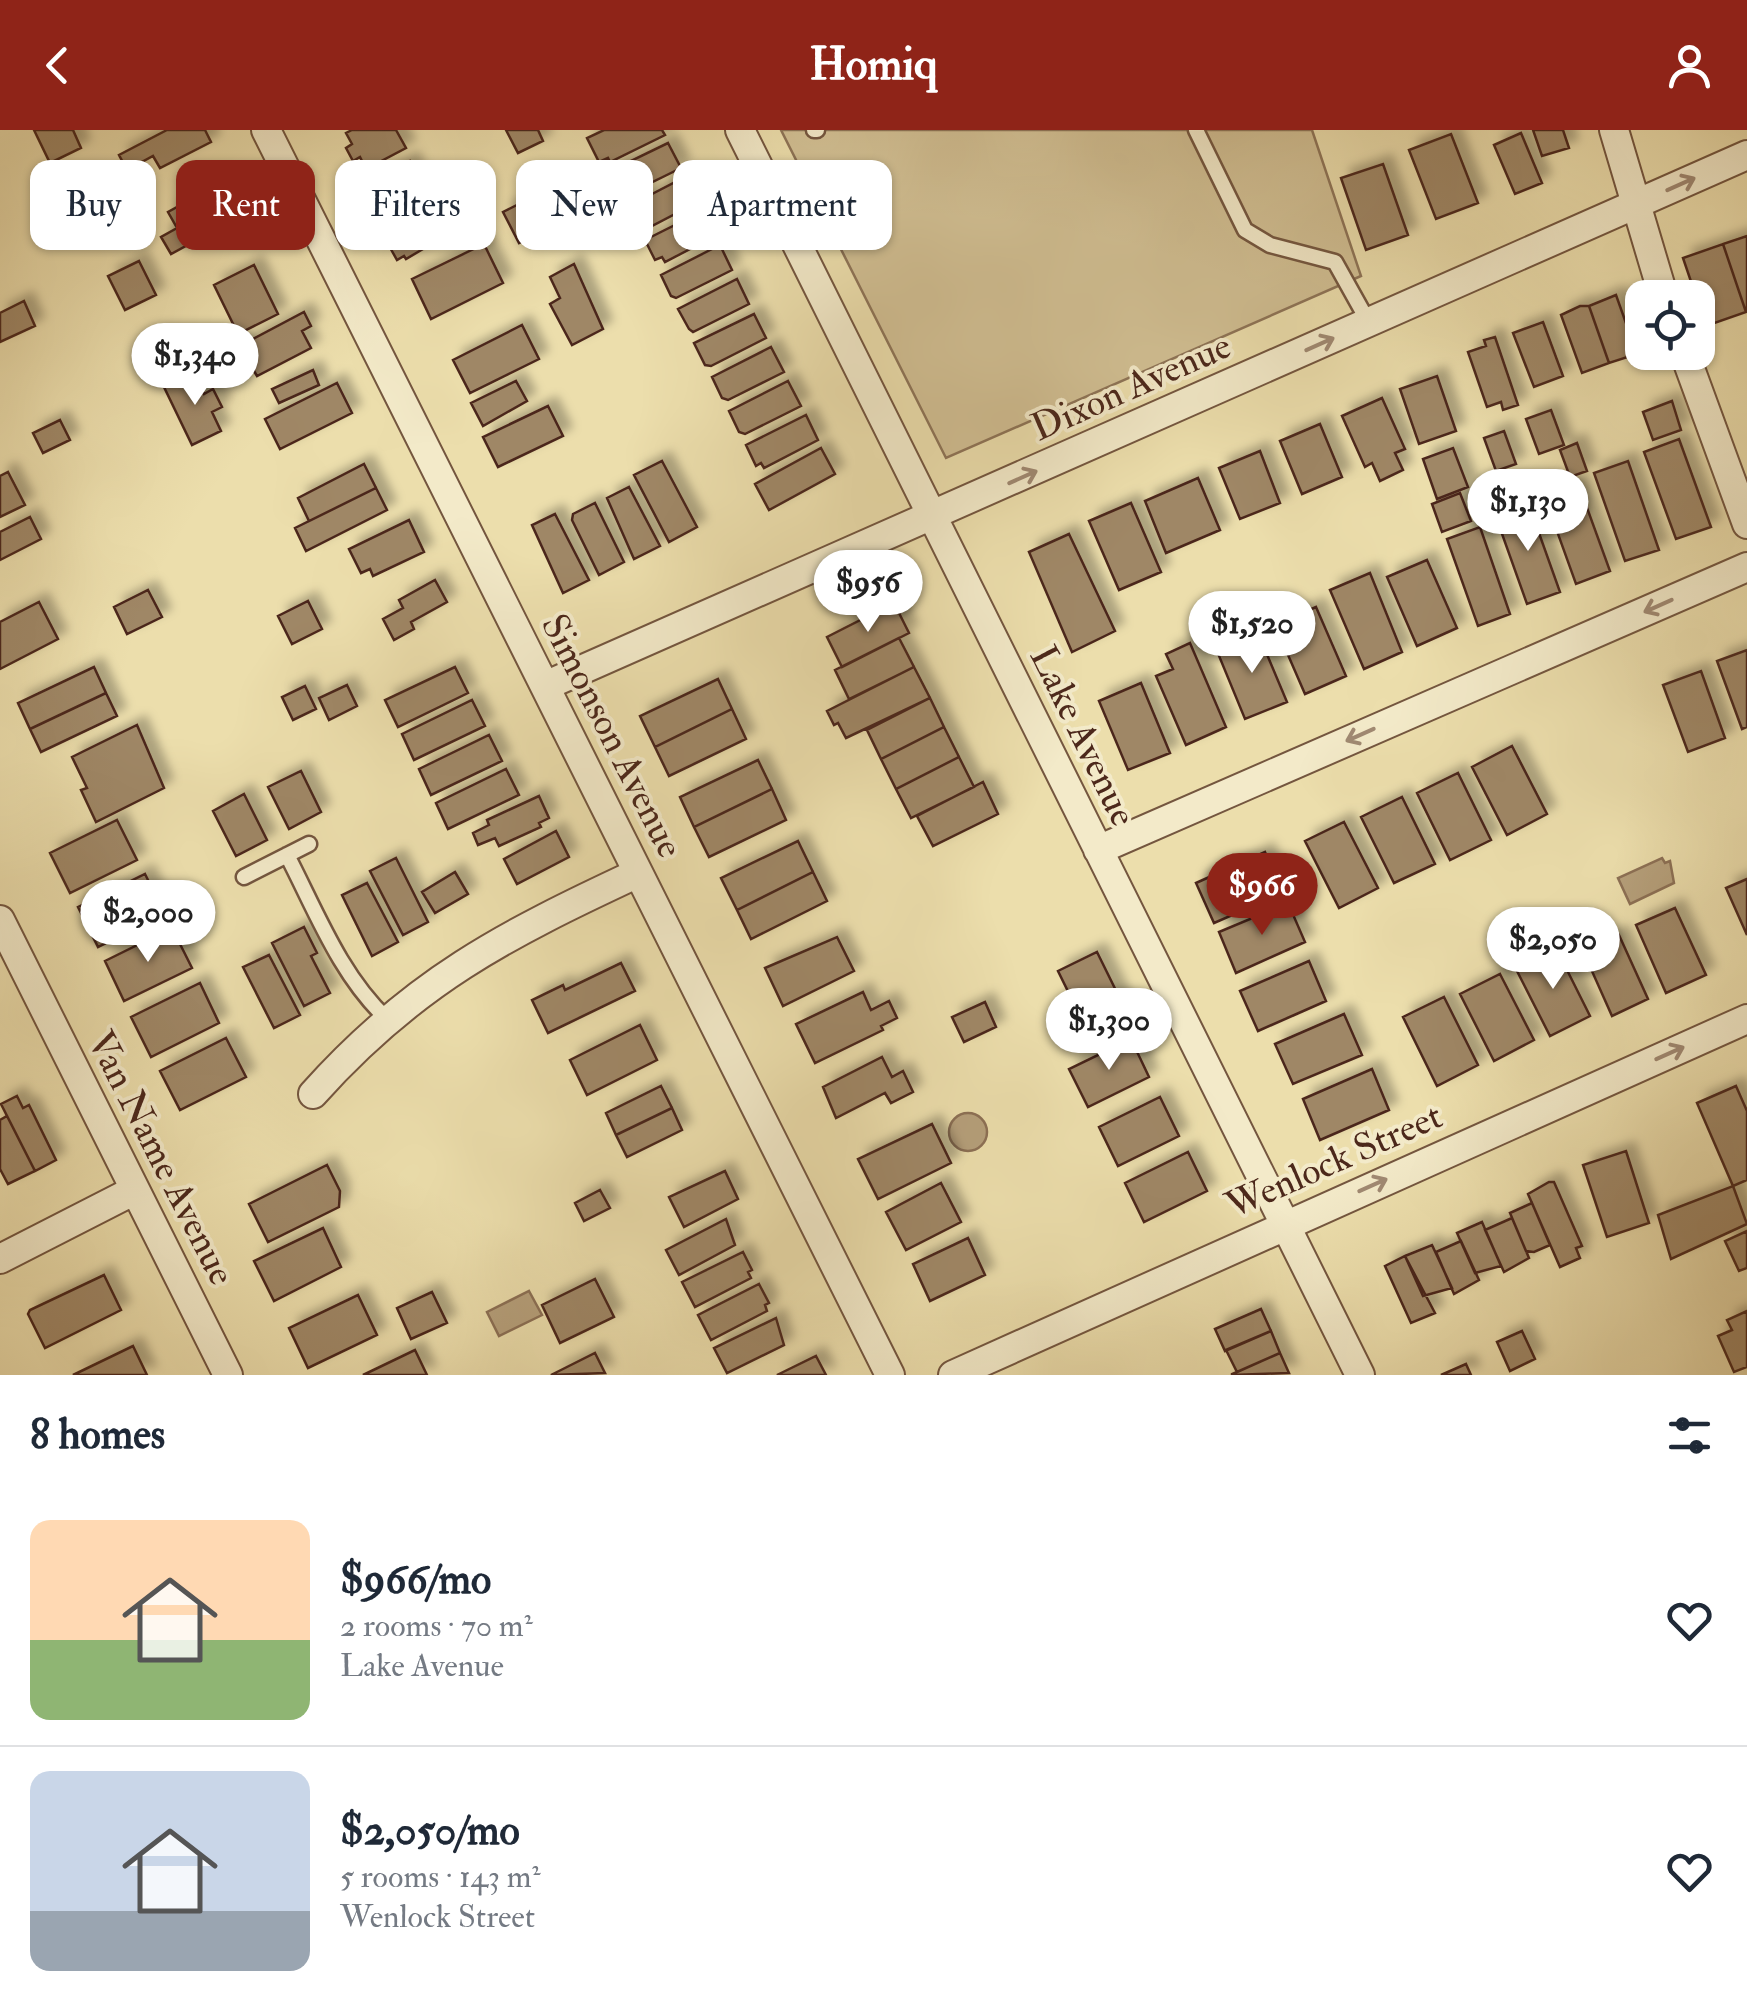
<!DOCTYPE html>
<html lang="en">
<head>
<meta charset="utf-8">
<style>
	body { margin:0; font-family:"IM FELL Double Pica",serif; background:#f6f6f7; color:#1f2937; height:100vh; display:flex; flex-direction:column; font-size:38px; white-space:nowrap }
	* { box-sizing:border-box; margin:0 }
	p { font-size:32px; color:#747a83 }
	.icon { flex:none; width:55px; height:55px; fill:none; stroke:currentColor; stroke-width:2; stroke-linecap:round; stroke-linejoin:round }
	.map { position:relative; height:1245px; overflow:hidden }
	.panel { display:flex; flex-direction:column; background:#fff; flex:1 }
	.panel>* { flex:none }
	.hud { position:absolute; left:30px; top:30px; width:1000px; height:90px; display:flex; gap:20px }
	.fabs { position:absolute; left:1625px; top:150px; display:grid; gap:20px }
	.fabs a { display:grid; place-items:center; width:90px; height:90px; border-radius:20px; background:#fff; box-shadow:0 2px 8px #0004; font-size:50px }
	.price { position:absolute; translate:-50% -85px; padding:0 22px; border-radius:35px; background:#fff; color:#222; font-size:32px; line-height:65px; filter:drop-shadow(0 2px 5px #0008) }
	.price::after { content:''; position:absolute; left:50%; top:60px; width:30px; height:22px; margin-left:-15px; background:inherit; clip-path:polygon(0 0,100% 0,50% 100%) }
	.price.selected { background:#8f2418; color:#fff }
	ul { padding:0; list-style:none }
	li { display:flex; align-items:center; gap:30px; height:250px; padding:0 30px }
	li+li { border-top:2px solid #e0e1e3 }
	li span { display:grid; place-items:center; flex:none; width:280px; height:200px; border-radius:20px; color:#555 }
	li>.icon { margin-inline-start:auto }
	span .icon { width:120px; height:120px; fill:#fffc; stroke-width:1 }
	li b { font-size:42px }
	h2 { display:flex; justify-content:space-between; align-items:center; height:120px; padding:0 30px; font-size:42px }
	.chip { padding:0 35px; border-radius:20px; background:#fff; box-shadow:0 2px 8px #0004; font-size:35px; line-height:90px }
	.chip.selected { background:#8f2418; color:#fff }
	header { display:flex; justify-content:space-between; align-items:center; height:130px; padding:0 30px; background:#8f2418; color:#fff; font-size:45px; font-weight:700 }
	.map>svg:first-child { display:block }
	.green { fill:#d1bf93; stroke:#8e7457; stroke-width:2.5 }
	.water { fill:#b6a07b; stroke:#8c7055; stroke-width:2.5 }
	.building { fill:#9f8766; stroke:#4c281b; stroke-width:2.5; filter:url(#shadow) }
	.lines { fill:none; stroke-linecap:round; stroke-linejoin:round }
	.service-casing { stroke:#74563f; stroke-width:19 }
	.minor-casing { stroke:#74563f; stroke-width:32 }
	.service { stroke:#f3eac9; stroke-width:14 }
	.minor { stroke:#f3eac9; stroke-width:28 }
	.oneway { stroke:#a08972 }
	.labels { text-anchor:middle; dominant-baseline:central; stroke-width:8; stroke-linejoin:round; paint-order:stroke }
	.street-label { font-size:38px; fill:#4c281b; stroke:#f3eac9 }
</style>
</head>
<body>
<header><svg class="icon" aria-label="back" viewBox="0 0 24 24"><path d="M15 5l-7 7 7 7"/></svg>Homiq<svg class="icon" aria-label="person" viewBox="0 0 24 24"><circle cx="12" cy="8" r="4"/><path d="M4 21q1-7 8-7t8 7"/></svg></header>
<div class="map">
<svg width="1747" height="1245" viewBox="0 0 1747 1245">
	<defs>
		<filter id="shadow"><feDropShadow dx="9" dy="-9" stdDeviation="5" flood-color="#0004"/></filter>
	</defs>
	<rect width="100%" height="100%" fill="#ecdeac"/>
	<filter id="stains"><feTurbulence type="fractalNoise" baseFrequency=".002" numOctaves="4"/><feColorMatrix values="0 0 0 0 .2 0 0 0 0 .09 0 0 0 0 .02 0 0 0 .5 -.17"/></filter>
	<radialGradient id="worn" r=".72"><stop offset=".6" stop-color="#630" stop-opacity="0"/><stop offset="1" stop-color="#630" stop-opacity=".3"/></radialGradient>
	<path class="green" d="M781 0H1312L1361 146 946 328Z"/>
	<path class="water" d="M1662 728 1665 733 1670 731 1674 753 1630 774 1618 748Z
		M949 1002a19 19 0 1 1 38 0a19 19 0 1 1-38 0Z
		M529 1161 542 1185 499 1206 487 1182Z"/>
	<path class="building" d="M34 0H73L81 18 50 33Z
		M167 0H205L211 12 160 38 153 26 127 40 119 25Z
		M352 0H396L406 18 366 39 360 27 353 31 346 18 352 14 346 3Z
		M506 0H538L543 11 518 23Z
		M604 0H662L665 5 610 32 608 28 599 32 587 8Z
		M1533 0H1563L1569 18 1542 26Z
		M1521 3 1542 53 1515 64 1494 15Z
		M1451 4 1478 73 1436 89 1409 20Z
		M668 13 681 38 630 63 628 59 620 63 610 41Z
		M410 31 422 57 374 79 362 53Z
		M1383 34 1408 105 1366 120 1341 48Z
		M685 47 698 72 648 98 645 93 637 97 627 77Z
		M228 49 246 83 171 124 161 107 177 98 168 82Z
		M99 63 116 96 88 109 72 76Z
		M535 66 550 98 519 113 503 82Z
		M459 69 470 91 406 129 404 126 397 130 383 105 443 72 445 76Z
		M703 81 715 106 665 132 662 127 655 130 645 110Z
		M1747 106V181L1746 182 1723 114Z
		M484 114 503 153 431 189 412 149Z
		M1723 114 1746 182 1706 196 1683 128Z
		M720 115 732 140 676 168 671 166 661 145Z
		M139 131 156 165 125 180 108 146Z
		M574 134 603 199 572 215 550 174 560 168 550 147Z
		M254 135 278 184 238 204 214 155Z
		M737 149 749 174 693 202 689 199 678 179Z
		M1616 165 1637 224 1609 233 1589 176Z
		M24 171 35 196 0 212V183Z
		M1580 176H1589L1609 233 1582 243 1561 185Z
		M304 182 311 196 302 201 311 218 257 246 251 236 247 238 236 218Z
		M754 184 766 208 711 236 705 235 694 213Z
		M1543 192 1563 246 1534 257 1513 203Z
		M522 195 539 229 470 263 453 230Z
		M1495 207 1518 275 1503 280 1501 272 1487 277 1468 222 1486 216 1484 210Z
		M771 217 784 242 728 270 722 268 712 247Z
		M313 240 319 255 279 273 272 259Z
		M194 243 204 264 213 259 222 277 212 282 221 301 192 315 164 257Z
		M1437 246 1456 301 1419 314 1400 259Z
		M516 251 527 271 483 296 471 273Z
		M788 251 801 276 745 304 739 302 729 281Z
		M337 253 352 283 280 319 265 289Z
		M1382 268 1405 319 1395 323 1403 340 1380 351 1372 333 1365 337 1342 286Z
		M1672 271 1681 300 1653 310 1643 282Z
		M548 276 563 306 498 337 483 307Z
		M1551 280 1564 315 1539 324 1526 289Z
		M806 285 818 310 764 338 761 333 756 336 746 315Z
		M60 290 70 310 43 323 33 303Z
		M1320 294 1342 347 1302 364 1280 311Z
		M1504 301 1516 334 1496 341 1484 308Z
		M1679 309 1711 397 1676 409 1644 322Z
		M1577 313 1587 341 1570 347 1560 320Z
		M821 318 835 344 769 380 755 354Z
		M1453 318 1468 357 1437 369 1423 329Z
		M1260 321 1280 373 1240 389 1219 338Z
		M662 331 697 397 669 412 634 345Z
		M1628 331 1659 420 1625 431 1594 343Z
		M364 334 376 358 309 391 298 368Z
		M8 342 25 375 0 387V346Z
		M1198 348 1220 400 1166 423 1145 371Z
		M1578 353 1610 441 1576 454 1544 365Z
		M629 357 660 416 634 429 607 368Z
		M376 358 387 380 306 421 295 398Z
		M1460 363 1471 391 1442 402 1432 374Z
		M595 373 624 432 599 445 572 390 573 384Z
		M1131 373 1161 442 1119 460 1089 391Z
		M1529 375 1560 462 1527 474 1496 387Z
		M555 384 589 450 563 463 532 395Z
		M30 387 41 409 0 430V402Z
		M409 390 424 422 373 446 370 439 361 443 349 419Z
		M1480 397 1510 484 1478 496 1447 409Z
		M1069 404 1115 501 1072 522 1029 422Z
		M1427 430 1457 498 1417 516 1387 447Z
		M1370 443 1402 522 1364 539 1330 460Z
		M435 450 447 472 411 492 414 499 394 510 383 489 403 478 399 470Z
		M148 460 162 487 127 504 114 477Z
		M308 471 322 499 292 514 278 486Z
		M39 472 58 509 0 539V492Z
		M894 473 909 503 842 537 827 507Z
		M1316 477 1346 546 1305 564 1275 495Z
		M1258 503 1287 572 1245 589 1217 521Z
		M899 508 914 537 849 569 835 540Z
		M1190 513 1226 597 1186 615 1156 546 1173 539 1166 524Z
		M1747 520V597L1742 599 1717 531Z
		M94 537 106 563 30 599 18 573Z
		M455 537 468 563 398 597 385 570Z
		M914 537 930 568 846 608 838 593 834 595 827 581Z
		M1701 541 1725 608 1688 622 1663 555Z
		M718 549 732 579 655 617 640 586Z
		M1141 553 1170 623 1128 640 1099 571Z
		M347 555 357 576 329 590 319 568Z
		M305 556 316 579 293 590 282 567Z
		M106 563 117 586 41 622 30 599Z
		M930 568 944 597 881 629 867 600Z
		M472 570 485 596 414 630 402 604Z
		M732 579 746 609 669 646 655 617Z
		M137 595 164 658 96 692 81 660 87 658 72 627Z
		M944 597 959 627 896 659 881 629Z
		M489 605 502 631 431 665 419 639Z
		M1512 616 1547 684 1507 705 1472 637Z
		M959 627 974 657 911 688 896 659Z
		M758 630 772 659 694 697 680 667Z
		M506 639 519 665 448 699 436 673Z
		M301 641 321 682 289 699 268 657Z
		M1458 643 1491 710 1450 730 1417 663Z
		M983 652 998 684 933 716 917 686Z
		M772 659 786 690 709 727 694 697Z
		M244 664 267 710 236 726 213 681Z
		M539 666 549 688 539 693 541 697 499 716 495 708 478 715 473 703 489 695 487 690Z
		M1402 667 1435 734 1394 753 1361 687Z
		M117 690 137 730 70 763 50 723Z
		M1344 692 1378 758 1339 778 1305 711Z
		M556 701 569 727 517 754 504 729Z
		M798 711 813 742 737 780 721 748Z
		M1265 722 1283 763 1214 793 1196 753Z
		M396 728 428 792 403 805 370 741Z
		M455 742 468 764 435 783 422 762Z
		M813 742 827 771 751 809 737 780Z
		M145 744 165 784 98 817 78 777Z
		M1747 749V805L1726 758Z
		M367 753 398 812 372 826 342 765Z
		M1288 773 1305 812 1236 843 1219 802Z
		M1675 778 1706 845 1666 863 1636 795Z
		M304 797 317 823 311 826 330 863 304 876 272 813Z
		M172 798 192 838 124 871 105 831Z
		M1619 805 1648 869 1612 886 1583 821Z
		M837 807 854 841 783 876 765 838Z
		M1556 818 1590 886 1550 906 1516 839Z
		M1097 822 1128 885 1089 904 1058 841Z
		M269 825 300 885 274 898 243 837Z
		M1309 831 1326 871 1258 901 1240 861Z
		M621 833 635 861 548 903 532 870 563 855 565 860Z
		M1500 844 1534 910 1494 931 1460 864Z
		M200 853 219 893 151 927 131 887Z
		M863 862 871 880 889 871 897 888 881 896 883 900 815 933 796 894Z
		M1444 867 1478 935 1437 956 1403 887Z
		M985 872 996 897 964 912 952 887Z
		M1344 884 1362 925 1293 954 1275 914Z
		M640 895 657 930 587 965 570 930Z
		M226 908 246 947 180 980 160 941Z
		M1131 909 1149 947 1088 977 1069 939Z
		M882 927 892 947 903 941 913 962 891 973 885 963 836 988 823 957Z
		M1372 939 1389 980 1320 1010 1303 969Z
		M661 956 672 978 616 1005 606 983Z
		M1736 956 1747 981V1050L1733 1056 1697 973Z
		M17 966 23 978 29 975 56 1030 35 1041 1 974Z
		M1160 967 1179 1006 1118 1036 1099 997Z
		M672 978 682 1000 627 1027 616 1005Z
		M7 986 35 1041 8 1054 0 1039V990Z
		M932 994 951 1033 878 1069 858 1029Z
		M1626 1021 1649 1093 1607 1107 1583 1035Z
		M1188 1022 1207 1061 1144 1092 1125 1053Z
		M327 1035 340 1061 339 1077 268 1112 249 1074Z
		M725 1041 738 1069 684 1097 669 1067Z
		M1549 1052H1554L1582 1116 1576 1118 1580 1128 1560 1137 1528 1064Z
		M941 1053 961 1092 906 1120 886 1082Z
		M1733 1056 1747 1094 1671 1129 1658 1085Z
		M600 1060 610 1078 584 1091 575 1073Z
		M1532 1073 1550 1115 1534 1122 1526 1121 1510 1083Z
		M1512 1088 1529 1128 1504 1142 1485 1100Z
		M726 1089 735 1115 679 1145 666 1120Z
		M1482 1092 1501 1136 1475 1143 1457 1103Z
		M323 1098 341 1137 274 1171 254 1131Z
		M1747 1101V1138L1739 1141 1725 1111Z
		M968 1108 985 1145 930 1171 913 1134Z
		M1461 1111 1479 1150 1454 1164 1436 1122Z
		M1432 1115 1452 1158 1423 1166 1405 1126Z
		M743 1122 752 1140 748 1142 751 1148 695 1177 682 1152Z
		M1405 1126 1435 1183 1411 1193 1385 1136Z
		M104 1145 121 1180 45 1218 28 1184 30 1180Z
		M595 1149 614 1187 560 1213 542 1175Z
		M759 1154 769 1173 765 1175 767 1181 711 1210 698 1185Z
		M432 1162 447 1193 411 1209 397 1178Z
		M358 1165 377 1205 308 1238 289 1198Z
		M1261 1179 1271 1201 1225 1221 1215 1199Z
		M1747 1181V1237L1734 1242 1718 1206 1732 1200 1727 1190Z
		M776 1188 784 1215 727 1243 714 1218Z
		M1271 1201 1280 1223 1237 1242 1226 1220Z
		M1522 1201 1535 1229 1510 1241 1497 1212Z
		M133 1216 147 1245H73Z
		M415 1220 427 1245H363Z
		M595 1223 605 1243 551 1245Z
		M1280 1223 1289 1243 1232 1245V1244Z
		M816 1226 826 1245H777Z
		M1466 1234 1471 1245H1441Z"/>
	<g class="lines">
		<defs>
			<path id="service" d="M814 0H817
				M1196 0 1245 100 1270 115 1335 132 1369 193
				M287 725C316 781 340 845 387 889
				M244 747 309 714"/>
			<path id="minor" d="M266 0 890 1245
				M740 0 1360 1245
				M1614 0 1664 168
				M1684 222 1747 394
				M545 556 1747 25
				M1098 720 1747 437
				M0 790 228 1245
				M313 964C413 852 505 805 638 743
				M0 1129 135 1060
				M953 1245 1747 889"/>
		</defs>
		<use href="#service" class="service-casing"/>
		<use href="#minor" class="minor-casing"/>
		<use href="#service" class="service"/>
		<use href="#minor" class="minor"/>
	</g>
	<defs><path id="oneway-shaft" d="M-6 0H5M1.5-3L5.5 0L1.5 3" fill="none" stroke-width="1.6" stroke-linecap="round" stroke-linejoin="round" transform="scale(2.5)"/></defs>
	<g class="oneway">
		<use href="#oneway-shaft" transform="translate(1681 54) rotate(-24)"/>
		<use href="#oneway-shaft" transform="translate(1320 214) rotate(-24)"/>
		<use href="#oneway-shaft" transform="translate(1023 347) rotate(-24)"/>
		<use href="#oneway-shaft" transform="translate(1658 476) rotate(156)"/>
		<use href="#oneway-shaft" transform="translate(1360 605) rotate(156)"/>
		<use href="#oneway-shaft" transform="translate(1670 923) rotate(-24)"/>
		<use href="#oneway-shaft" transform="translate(1373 1055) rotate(-24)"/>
	</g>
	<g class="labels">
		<g class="street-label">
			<text transform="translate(1131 257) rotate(-24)">Dixon Avenue</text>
			<text transform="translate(612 606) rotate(63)">Simonson Avenue</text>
			<text transform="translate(1083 606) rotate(64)">Lake Avenue</text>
			<text transform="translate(161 1028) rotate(63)">Van Name Avenue</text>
			<text transform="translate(1334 1031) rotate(-24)">Wenlock Street</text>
		</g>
	</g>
	<rect width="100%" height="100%" filter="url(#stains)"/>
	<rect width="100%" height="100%" fill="url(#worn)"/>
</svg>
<div class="fabs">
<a><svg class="icon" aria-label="locate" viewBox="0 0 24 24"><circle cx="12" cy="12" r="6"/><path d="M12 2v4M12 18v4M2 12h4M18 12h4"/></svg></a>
</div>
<b class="price" style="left:195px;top:278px">$1,340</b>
<b class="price" style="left:1528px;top:424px">$1,130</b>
<b class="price" style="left:868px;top:505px">$956</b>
<b class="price" style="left:1252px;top:546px">$1,520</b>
<b class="price selected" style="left:1262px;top:808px">$966</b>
<b class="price" style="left:148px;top:835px">$2,000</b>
<b class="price" style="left:1553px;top:862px">$2,050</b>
<b class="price" style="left:1109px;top:943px">$1,300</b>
<div class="hud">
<a class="chip">Buy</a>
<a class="chip selected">Rent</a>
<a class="chip">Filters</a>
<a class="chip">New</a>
<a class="chip">Apartment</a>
</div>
</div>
<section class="panel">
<h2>8 homes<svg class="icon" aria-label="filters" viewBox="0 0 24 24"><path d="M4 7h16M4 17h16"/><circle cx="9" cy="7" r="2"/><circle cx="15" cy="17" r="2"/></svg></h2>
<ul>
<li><span style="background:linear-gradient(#ffd9b3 60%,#8fb573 0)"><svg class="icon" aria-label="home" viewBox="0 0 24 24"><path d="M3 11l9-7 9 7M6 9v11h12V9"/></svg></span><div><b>$966/mo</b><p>2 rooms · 70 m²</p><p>Lake Avenue</p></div><svg class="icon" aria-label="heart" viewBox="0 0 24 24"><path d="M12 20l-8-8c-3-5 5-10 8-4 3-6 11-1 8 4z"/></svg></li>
<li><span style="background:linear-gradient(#c9d6e8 70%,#9aa5b1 0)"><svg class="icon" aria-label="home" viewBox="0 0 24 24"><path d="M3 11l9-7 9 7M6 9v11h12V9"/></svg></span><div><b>$2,050/mo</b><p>5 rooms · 143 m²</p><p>Wenlock Street</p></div><svg class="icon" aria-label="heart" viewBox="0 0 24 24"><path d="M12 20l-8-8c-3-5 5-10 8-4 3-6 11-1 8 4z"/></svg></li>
</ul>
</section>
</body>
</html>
